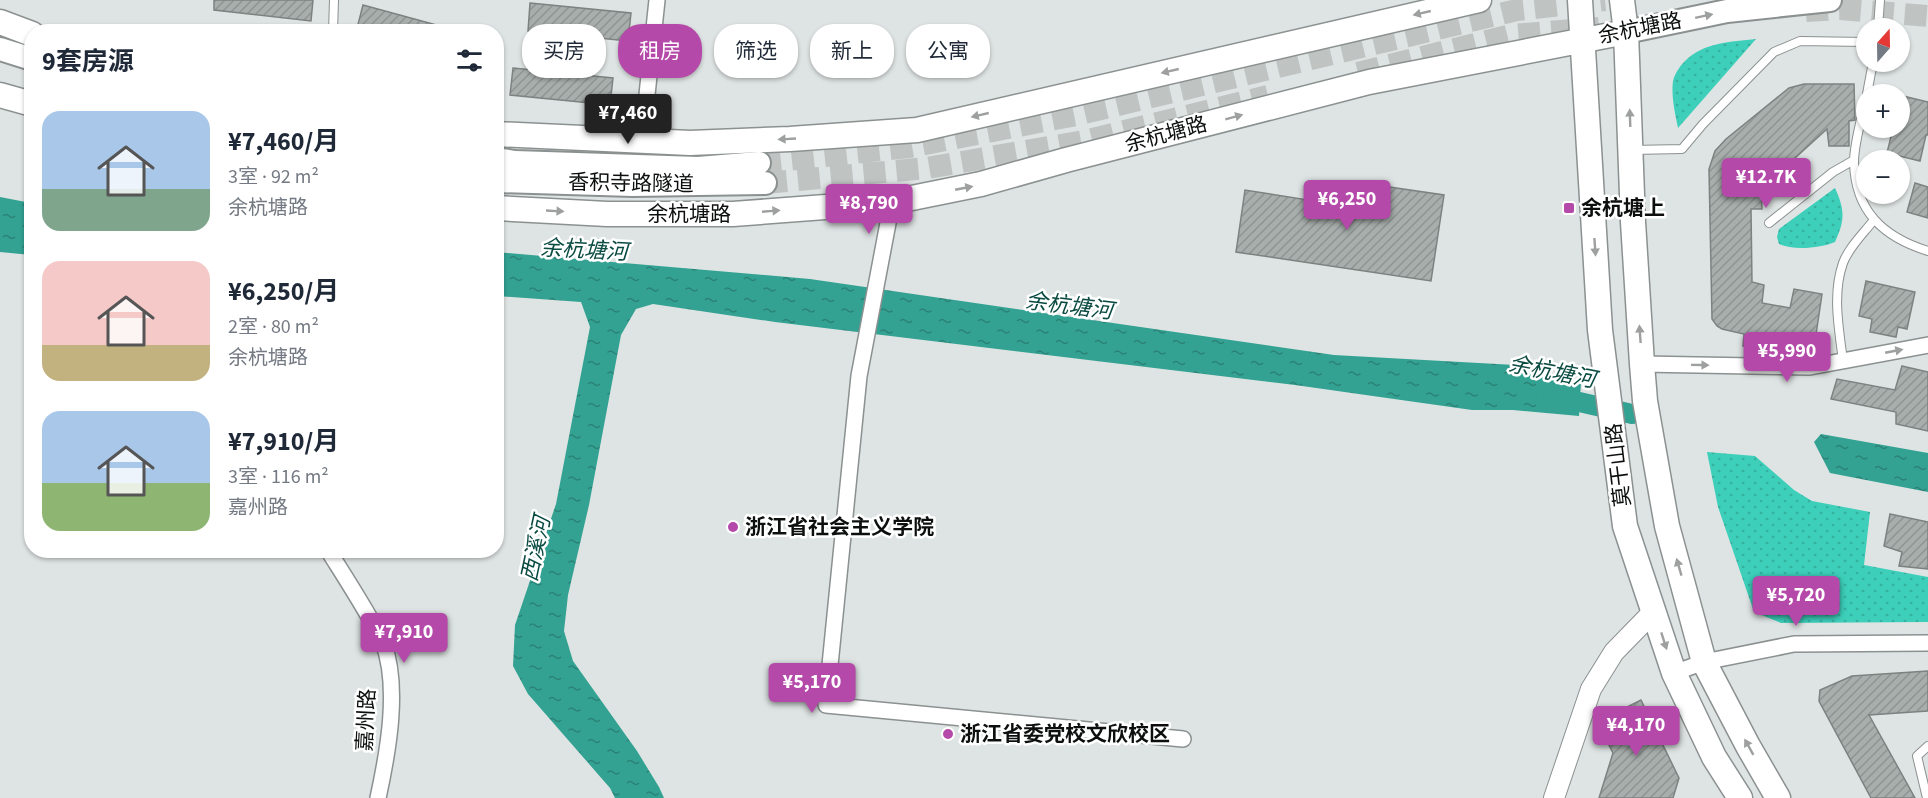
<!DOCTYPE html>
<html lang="zh">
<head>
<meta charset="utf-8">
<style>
	body { margin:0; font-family:"Source Sans 3","Noto Sans SC",sans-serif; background:#f6f6f7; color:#1f2937; height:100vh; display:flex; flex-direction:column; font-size:22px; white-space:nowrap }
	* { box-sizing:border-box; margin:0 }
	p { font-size:20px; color:#747a83 }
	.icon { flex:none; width:33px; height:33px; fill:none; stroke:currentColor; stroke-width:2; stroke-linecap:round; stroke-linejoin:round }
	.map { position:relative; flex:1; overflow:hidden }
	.drawer { position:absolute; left:24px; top:24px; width:480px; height:534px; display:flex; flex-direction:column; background:#fff; border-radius:24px; box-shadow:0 2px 4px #0004 }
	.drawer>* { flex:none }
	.top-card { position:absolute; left:522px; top:24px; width:570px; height:54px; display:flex; gap:12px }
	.needle { width:39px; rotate:20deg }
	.fabs { position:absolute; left:1856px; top:18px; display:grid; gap:12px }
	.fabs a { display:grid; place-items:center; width:54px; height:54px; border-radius:50%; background:#fff; box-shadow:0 2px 4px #0004; font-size:30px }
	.price { position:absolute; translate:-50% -51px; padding:0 14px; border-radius:6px; background:#b449a9; color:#fff; font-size:20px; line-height:39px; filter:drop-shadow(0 2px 3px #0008) }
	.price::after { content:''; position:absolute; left:50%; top:36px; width:18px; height:14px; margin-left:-9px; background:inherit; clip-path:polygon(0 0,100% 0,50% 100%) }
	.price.on { background:#222; color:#fff }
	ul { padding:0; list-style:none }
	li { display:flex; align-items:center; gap:18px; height:150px; padding:0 18px }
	li span { display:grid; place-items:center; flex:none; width:168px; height:120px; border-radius:18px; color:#555 }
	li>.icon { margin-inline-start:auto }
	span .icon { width:72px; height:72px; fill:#fffc; stroke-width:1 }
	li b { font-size:26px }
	h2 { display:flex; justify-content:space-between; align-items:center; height:72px; padding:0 18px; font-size:26px }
	.chip { padding:0 21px; border-radius:24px; background:#fff; box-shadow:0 2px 4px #0004; font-size:21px; line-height:54px }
	.chip.on { background:#b449a9; color:#fff }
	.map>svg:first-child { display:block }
	.grass { fill:url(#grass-dots) }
	.water { fill:url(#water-ripples) }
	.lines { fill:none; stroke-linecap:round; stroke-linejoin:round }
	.canal { stroke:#33a292; stroke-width:20 }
	.building { fill:url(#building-hatch); stroke:#7d8281; stroke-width:1.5 }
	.secondary-tunnel { stroke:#bfc4c3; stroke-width:22; stroke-dasharray:22 11; stroke-linecap:butt }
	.service-casing { stroke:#8b9190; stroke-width:10 }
	.minor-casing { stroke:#8b9190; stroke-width:18 }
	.tertiary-casing { stroke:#8b9190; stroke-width:22 }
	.secondary-casing { stroke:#8b9190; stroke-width:26 }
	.primary-casing { stroke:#8b9190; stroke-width:27 }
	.service { stroke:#fff; stroke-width:8 }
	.minor { stroke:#fff; stroke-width:15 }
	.tertiary { stroke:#fff; stroke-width:20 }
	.secondary { stroke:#fff; stroke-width:22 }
	.primary { stroke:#fff; stroke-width:24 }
	.oneway { fill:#9e9f9f }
	.poi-dot { fill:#b449a9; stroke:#fff; stroke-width:2 }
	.labels { text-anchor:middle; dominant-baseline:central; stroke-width:5; stroke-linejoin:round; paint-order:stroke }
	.street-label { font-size:21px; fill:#0d0f0f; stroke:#fff }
	.poi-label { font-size:21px; font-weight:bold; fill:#0d0f0f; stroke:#fff; text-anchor:start }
	.water-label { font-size:22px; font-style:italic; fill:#0a4b42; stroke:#fff }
</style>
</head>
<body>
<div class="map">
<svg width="1928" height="798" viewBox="0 0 1928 798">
	<defs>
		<pattern id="grass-dots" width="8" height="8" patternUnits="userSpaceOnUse" patternTransform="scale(1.5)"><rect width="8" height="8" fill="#3dcfba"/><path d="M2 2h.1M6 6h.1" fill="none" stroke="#34b19f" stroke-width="1.8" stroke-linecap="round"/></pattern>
		<pattern id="water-ripples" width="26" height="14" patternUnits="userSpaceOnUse" patternTransform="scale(1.5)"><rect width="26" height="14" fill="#33a292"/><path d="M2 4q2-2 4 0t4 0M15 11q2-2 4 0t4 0" fill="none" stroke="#2a8276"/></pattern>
		<pattern id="building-hatch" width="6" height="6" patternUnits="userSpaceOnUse" patternTransform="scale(1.5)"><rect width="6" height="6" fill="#a7aeac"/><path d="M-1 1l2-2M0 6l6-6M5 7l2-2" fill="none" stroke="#8f9493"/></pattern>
	</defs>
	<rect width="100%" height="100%" fill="#dee4e3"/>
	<path class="grass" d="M1756 39 1678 128C1675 113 1671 96 1673 81 1675 73 1680 66 1685 61 1704 42 1731 42 1756 39Z
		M1835 188C1845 210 1845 220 1835 242 1821 248 1794 251 1779 244L1777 237 1779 229Z
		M1707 452 1755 456 1794 490 1812 501 1870 512 1864 565 1928 577V622L1781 623 1754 612 1718 507Z"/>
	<path class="water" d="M0 197 31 203V255L0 252Z
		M496 252 810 279 1334 355 1515 365 1581 382 1579 416 1513 410H1472L1295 385 775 322 653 304 636 309 621 335 589 505 568 595 564 631 573 661 637 751 659 787 664 798H615L610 788 528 694 513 666 515 625 556 504 590 327 581 302 497 296Z
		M1821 434 1928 453V492L1830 473 1814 442Z"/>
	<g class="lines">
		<path class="canal" d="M1553 396 1632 414"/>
	</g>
	<path class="building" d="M214 0H313L311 21 214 10Z
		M530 3 631 13 628 41 528 31Z
		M363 5 444 27 443 32H356Z
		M513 68 613 78 610 105 510 95Z
		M1804 84H1854L1855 120 1849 121V146H1829L1827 129 1761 189 1762 209H1751L1752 282 1764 285 1762 303 1790 308 1794 289 1822 294 1815 341H1789L1787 353 1743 346 1744 334 1722 329 1717 326 1712 319 1709 169 1715 151 1726 139 1789 88Z
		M1899 95 1928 102V135H1926L1920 161 1887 153 1893 128H1899Z
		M1362 183 1444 195 1431 281 1236 252 1245 190 1358 208Z
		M1915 183 1928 187V218L1907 212Z
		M1866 281 1915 292 1907 329 1898 327 1896 337 1870 332 1872 319 1859 316Z
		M1902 366 1928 372V431L1896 424V412L1831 399 1837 379 1895 390Z
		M1890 514 1928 522V569L1899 566 1902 552 1884 546Z
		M1928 671V711L1869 715 1915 798H1871L1819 701 1820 690 1852 676Z
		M1641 700 1679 778 1673 798H1599L1613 753 1597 722Z"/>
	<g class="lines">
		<path class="secondary-tunnel" d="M1806 11 1840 9 1928 16
			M1358 73 1511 35 1599 28
			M759 163 909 147 1076 115 1517 10 1605 0
			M765 183 927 168 1084 141 1268 96"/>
		<defs>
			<path id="service" d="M1878 28 1880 0
				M333 32 334 0
				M1867 94 1873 62
				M1866 98C1862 117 1854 143 1854 162 1855 211 1883 237 1928 251
				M1632 150 1682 149 1703 124 1774 52 1800 41 1866 42
				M1769 223 1833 172 1854 160
				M1843 361C1839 329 1832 294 1843 263 1849 247 1863 234 1873 221
				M1927 798 1917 756 1928 746"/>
			<path id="minor" d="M642 142 657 0
				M892 202 859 376 826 705 1183 739
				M1642 364 1810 367 1928 345
				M328 550C343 574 358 597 372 622 375 628 380 635 383 642 400 687 388 752 378 798
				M1674 673 1704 662 1794 644 1928 643"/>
			<path id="tertiary" d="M1554 798 1591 689 1614 652 1654 611"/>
			<path id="secondary" d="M1626 32 1727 11 1830 0
				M0 49 32 59
				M496 159 515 162 698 168 759 163
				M496 181 633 185 765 183"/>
			<path id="primary" d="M1580 0 1600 330 1625 526 1674 673 1714 757 1740 798
				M1622 0 1626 32 1633 222 1642 364 1645 401 1667 526 1704 662 1748 746 1778 798
				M0 22 32 34
				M0 95 32 104
				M496 134 690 143 790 139 917 130 1479 0
				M496 208 607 214H733L892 202 981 184 1066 160 1369 82 1626 32"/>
		</defs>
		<use href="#service" class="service-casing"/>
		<use href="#minor" class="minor-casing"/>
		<use href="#tertiary" class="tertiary-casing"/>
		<use href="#secondary" class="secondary-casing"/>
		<use href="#primary" class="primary-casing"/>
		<use href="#service" class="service"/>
		<use href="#minor" class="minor"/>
		<use href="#tertiary" class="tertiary"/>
		<use href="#secondary" class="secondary"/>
		<use href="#primary" class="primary"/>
	</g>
	<defs><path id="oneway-solid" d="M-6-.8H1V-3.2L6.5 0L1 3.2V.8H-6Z" transform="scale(1.5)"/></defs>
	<g class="oneway">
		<use href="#oneway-solid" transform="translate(1422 13) rotate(167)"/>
		<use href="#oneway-solid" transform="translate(1704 16) rotate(-12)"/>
		<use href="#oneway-solid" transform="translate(1170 71) rotate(167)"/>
		<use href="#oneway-solid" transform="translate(980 115) rotate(167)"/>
		<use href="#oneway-solid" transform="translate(1234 117) rotate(-15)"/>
		<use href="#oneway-solid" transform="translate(1630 118) rotate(-92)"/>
		<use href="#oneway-solid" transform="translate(787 139) rotate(177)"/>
		<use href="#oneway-solid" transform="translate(964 188) rotate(-11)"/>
		<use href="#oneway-solid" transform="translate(555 211) rotate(3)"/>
		<use href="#oneway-solid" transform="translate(771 211) rotate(-5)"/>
		<use href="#oneway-solid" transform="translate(1595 247) rotate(86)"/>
		<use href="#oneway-solid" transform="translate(1640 334) rotate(-94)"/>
		<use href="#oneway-solid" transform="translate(1894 351) rotate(-11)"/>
		<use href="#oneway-solid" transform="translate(1700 365) rotate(1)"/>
		<use href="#oneway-solid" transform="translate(1679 567) rotate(-106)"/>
		<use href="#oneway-solid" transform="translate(1664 641) rotate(72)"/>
		<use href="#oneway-solid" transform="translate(1749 747) rotate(-119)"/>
	</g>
	<g class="poi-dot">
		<rect x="1563" y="202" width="12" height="12" rx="3"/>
		<circle cx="733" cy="527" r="6"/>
		<circle cx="948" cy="734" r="6"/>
	</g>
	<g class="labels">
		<g class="street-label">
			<text transform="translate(1640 28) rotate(-11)">余杭塘路</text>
			<text transform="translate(1166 134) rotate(-15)">余杭塘路</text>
			<text transform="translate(631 183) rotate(1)">香积寺路隧道</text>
			<text x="689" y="214">余杭塘路</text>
			<text transform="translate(1618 465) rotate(-97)">莫干山路</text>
			<text transform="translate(366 720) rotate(-87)">嘉州路</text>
		</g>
		<g class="poi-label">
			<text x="1581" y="208">余杭塘上</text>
			<text x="745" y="527">浙江省社会主义学院</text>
			<text x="960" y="734">浙江省委党校文欣校区</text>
		</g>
		<g class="water-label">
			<text transform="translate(584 250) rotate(3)">余杭塘河</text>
			<text transform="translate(1069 306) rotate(7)">余杭塘河</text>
			<text transform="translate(1552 372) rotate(11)">余杭塘河</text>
			<text transform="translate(536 549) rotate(-78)">西溪河</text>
		</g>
	</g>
</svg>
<div class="fabs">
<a><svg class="needle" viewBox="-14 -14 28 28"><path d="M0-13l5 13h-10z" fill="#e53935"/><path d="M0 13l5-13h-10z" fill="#747a83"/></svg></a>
<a>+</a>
<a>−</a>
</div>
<b class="price on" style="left:628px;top:145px">¥7,460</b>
<b class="price" style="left:1766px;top:209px">¥12.7K</b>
<b class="price" style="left:1347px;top:231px">¥6,250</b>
<b class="price" style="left:869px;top:235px">¥8,790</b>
<b class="price" style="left:1787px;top:383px">¥5,990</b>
<b class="price" style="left:1796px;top:627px">¥5,720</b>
<b class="price" style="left:404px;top:664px">¥7,910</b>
<b class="price" style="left:812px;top:714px">¥5,170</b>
<b class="price" style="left:1636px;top:757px">¥4,170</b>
<div class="top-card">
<a class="chip">买房</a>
<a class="chip on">租房</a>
<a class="chip">筛选</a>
<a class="chip">新上</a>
<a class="chip">公寓</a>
</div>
<section class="drawer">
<h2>9套房源<svg class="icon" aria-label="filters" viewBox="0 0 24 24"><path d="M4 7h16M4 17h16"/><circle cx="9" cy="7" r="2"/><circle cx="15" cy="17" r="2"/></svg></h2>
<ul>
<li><span style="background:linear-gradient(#a9c7e8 65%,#7fa58c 0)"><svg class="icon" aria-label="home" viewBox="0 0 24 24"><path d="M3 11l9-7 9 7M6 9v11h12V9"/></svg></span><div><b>¥7,460/月</b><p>3室 · 92 m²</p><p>余杭塘路</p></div></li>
<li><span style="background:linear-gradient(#f6c9c9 70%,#c2b280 0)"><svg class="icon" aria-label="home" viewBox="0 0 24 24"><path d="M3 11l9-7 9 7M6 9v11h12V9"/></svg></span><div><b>¥6,250/月</b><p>2室 · 80 m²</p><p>余杭塘路</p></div></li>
<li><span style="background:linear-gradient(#a9c7e8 60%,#8fb573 0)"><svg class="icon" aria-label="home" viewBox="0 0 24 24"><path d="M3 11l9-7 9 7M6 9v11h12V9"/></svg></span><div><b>¥7,910/月</b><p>3室 · 116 m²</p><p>嘉州路</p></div></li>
</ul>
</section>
</div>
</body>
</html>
